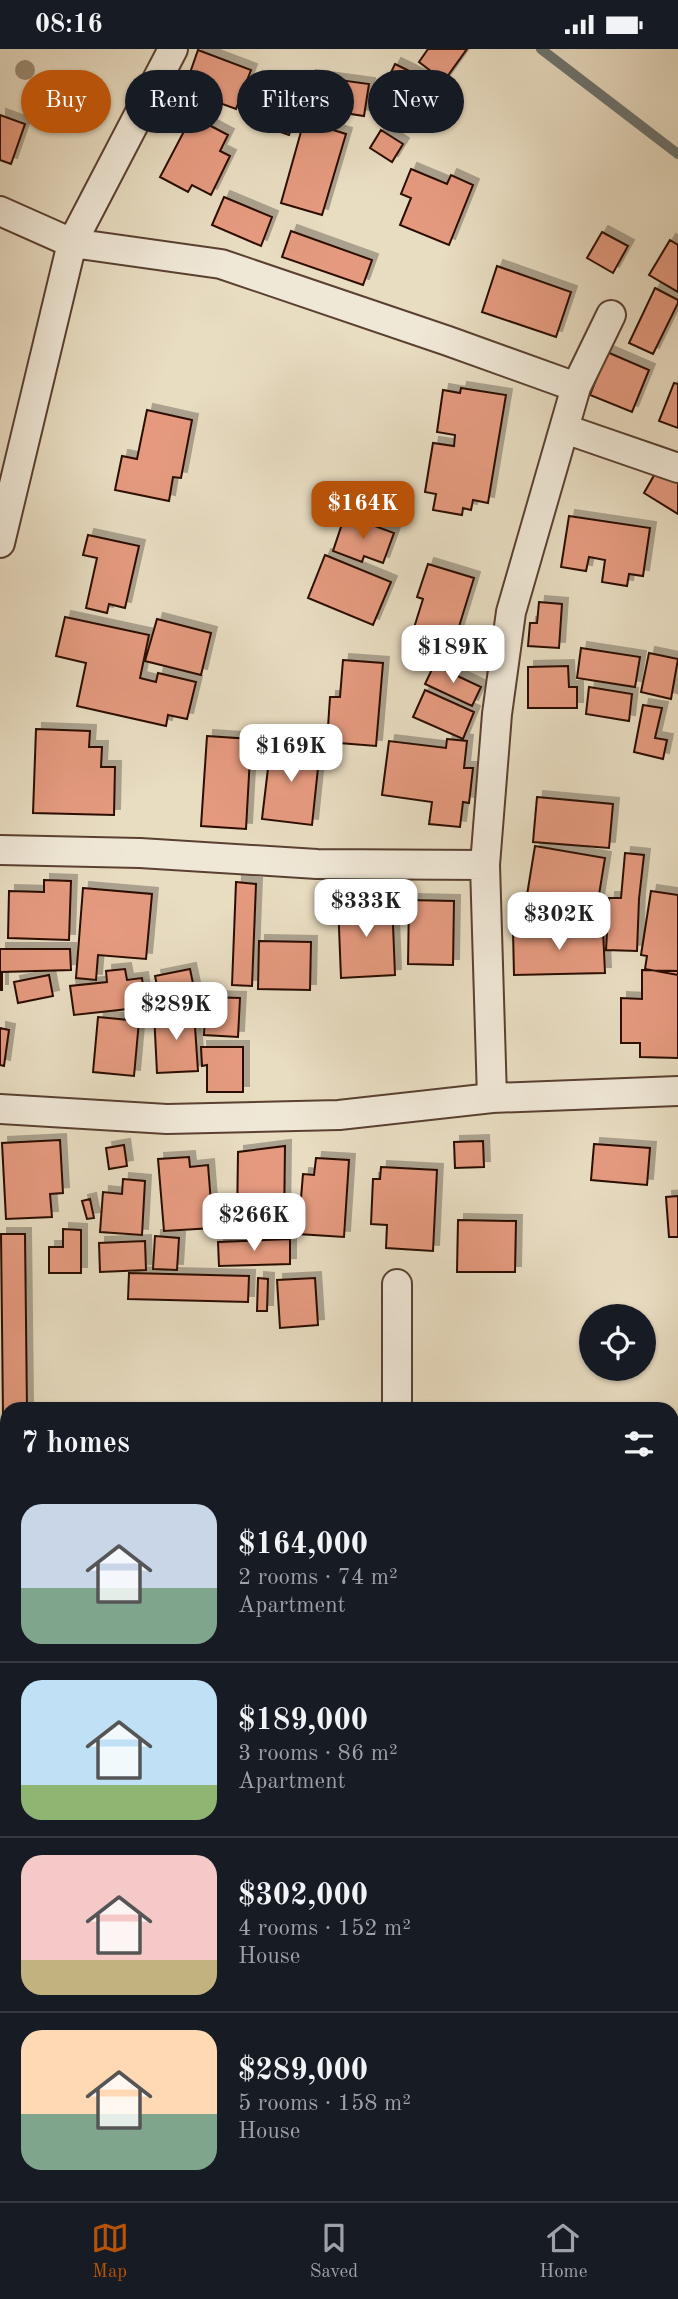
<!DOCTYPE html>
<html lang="en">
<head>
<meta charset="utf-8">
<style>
	body { margin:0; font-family:"Old Standard TT",serif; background:#20242c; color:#f1f3f6; height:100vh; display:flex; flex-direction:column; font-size:26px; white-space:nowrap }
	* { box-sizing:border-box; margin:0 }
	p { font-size:23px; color:#9ea1a6 }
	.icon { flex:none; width:38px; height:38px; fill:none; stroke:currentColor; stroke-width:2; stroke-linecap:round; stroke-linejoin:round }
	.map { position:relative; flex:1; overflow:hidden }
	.details { position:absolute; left:0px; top:1353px; width:679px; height:800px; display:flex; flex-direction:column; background:#171b24; border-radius:21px 21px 0 0; box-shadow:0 2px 5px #0004 }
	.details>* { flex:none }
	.hud { position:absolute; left:21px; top:21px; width:637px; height:63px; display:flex; gap:14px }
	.tools { position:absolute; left:579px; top:1255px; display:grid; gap:14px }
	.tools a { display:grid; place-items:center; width:77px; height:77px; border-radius:50%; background:#171b24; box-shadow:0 2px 5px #0004; font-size:35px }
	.price { position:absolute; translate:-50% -60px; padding:0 16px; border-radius:14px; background:#fff; color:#222; font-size:23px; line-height:46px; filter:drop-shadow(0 2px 4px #0008) }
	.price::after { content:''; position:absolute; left:50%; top:42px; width:21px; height:16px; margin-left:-10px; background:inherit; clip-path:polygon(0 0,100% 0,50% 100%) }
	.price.selected { background:#b45309; color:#fff }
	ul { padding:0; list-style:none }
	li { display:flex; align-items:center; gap:21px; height:175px; padding:0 21px }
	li+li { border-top:2px solid #363941 }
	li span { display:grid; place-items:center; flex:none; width:196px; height:140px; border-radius:21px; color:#555 }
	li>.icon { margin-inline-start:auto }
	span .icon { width:84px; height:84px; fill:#fffc; stroke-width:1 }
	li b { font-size:30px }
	h2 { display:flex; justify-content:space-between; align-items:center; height:84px; padding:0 21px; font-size:30px }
	.pill { padding:0 24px; border-radius:32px; background:#171b24; box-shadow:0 2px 5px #0004; font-size:24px; line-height:63px }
	.pill.selected { background:#b45309; color:#fff }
	.status { display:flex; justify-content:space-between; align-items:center; height:49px; padding:0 35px; background:#171b24; direction:ltr }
	.status svg { height:19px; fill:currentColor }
	.tabs { display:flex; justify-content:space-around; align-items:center; height:98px; border-top:2px solid #363941; background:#171b24; font-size:19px; color:#9ea1a6 }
	.tabs a { display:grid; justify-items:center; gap:4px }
	.tabs .selected { color:#b45309 }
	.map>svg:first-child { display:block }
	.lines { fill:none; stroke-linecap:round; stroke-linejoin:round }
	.stream { stroke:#6d7470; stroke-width:10 }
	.building { fill:#e59a7f; stroke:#2b0c01; stroke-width:2; filter:url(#shadow) }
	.minor-casing { stroke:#5a4031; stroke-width:32 }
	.minor { stroke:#f0e8d7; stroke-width:28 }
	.tree { fill:#9c8c73 }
</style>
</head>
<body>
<div class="status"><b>08:16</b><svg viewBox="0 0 49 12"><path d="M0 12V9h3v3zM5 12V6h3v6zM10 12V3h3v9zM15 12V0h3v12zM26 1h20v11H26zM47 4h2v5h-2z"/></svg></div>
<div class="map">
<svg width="678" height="2152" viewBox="0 0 678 2152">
	<defs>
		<filter id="shadow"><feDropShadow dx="6" dy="-6" stdDeviation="0" flood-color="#0004"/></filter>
	</defs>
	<rect width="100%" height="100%" fill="#e8dcc1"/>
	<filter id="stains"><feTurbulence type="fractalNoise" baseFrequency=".00286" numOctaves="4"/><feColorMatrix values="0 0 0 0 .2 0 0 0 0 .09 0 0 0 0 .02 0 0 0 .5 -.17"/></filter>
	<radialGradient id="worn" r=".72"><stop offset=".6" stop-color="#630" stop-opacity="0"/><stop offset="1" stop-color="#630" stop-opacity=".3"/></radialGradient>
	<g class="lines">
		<path class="stream" d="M541 0 678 105"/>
	</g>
	<path class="building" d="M428 0H467L444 32 419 13Z
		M198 1 251 21 236 60 184 41Z
		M395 15 436 35 422 63 382 42Z
		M310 27 369 35 364 67 306 58Z
		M249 47 266 56 258 72 242 63Z
		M275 54 297 61 289 86 266 78Z
		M0 66 25 75 11 115 0 111Z
		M192 67 228 86 220 102 230 107 211 146 192 136 188 143 160 128Z
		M304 72 346 85 322 166 281 154Z
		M381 81 403 95 392 113 370 99Z
		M411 120 447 135 451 126 473 136 449 196 400 176 411 149 401 145Z
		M224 148 272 168 261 197 212 176Z
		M291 182 372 211 363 236 282 208Z
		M602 183 628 197 613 224 587 209Z
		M670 191 678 196V243L649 226Z
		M497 217 571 243 556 288 482 263Z
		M655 239 678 251V254L653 305 629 294Z
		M607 303 649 321 632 363 590 346Z
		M674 334 678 335V379L659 372Z
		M461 339 506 346 488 454 473 451 471 461 463 459 462 466 433 461 436 445 425 443 433 394 454 397 455 386 437 383 443 341 460 344Z
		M147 361 192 371 181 429 173 428 169 452 115 441 122 407 137 410Z
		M660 416 678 427V465L644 444Z
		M345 466 394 484 383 514 364 507 362 513 333 502Z
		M569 467 650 479 643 527 629 525 627 537 602 533 605 511 589 508 586 522 561 518Z
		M88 486 139 497 125 559 109 555 107 564 86 559 97 509 83 506Z
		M325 506 391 533 373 576 308 549Z
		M428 515 474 529 453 597 438 593 434 606 408 598 423 550 417 548Z
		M539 553 562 555 559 599 528 597 530 574H537Z
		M65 568 149 586 140 629 156 633 158 624 196 633 187 670 168 666 166 677 77 657 86 614 56 607Z
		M157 570 211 584 201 626 145 612Z
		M581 599 640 608 635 638 577 629Z
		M649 604 678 610 671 650 641 643Z
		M343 611 383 614 376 697 327 693 330 648H340Z
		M434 616 481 638 472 657 425 635Z
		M568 617 569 638H577V659H528V618Z
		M589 638 632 645 629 672 586 665Z
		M425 641 474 663 463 690 413 668Z
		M643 656 662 659 655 689 667 691 663 710 634 703Z
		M36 680 90 682 89 698H102L101 718H115L114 766 33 764Z
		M207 687 251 690 246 780 201 777Z
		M447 690 467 692 464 719H473L469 754 463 753 460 778 429 775 432 753 382 746 389 692 446 699Z
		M271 694 320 700 312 776 262 770Z
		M537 748 613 755 609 799 533 793Z
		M535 797 605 809 596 864 526 852Z
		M625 804 644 806 639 850 637 902 606 901 609 849H621Z
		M44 831 71 832 69 891 8 889 9 842 44 843Z
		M236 833 256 835 252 937 232 936Z
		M83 839 152 845 146 910 98 906 96 931 76 929Z
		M651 842 678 846V926L645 920 647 907 641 906Z
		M392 851 395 926 341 929 338 854Z
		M409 851 454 852 453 916 408 915Z
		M603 881 605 924 514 926 513 882Z
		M259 892 311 893 310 941 258 940Z
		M0 900H70L71 921 2 923V941H0Z
		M125 920 127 931 142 929 146 958 74 966 70 937 107 933 106 922Z
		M190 920 195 944 160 951 155 927Z
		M642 921 678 922V1009L640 1008V994H621V949L642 950Z
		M49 926 53 947 18 954 14 933Z
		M206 948 240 949 238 988 204 986Z
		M194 963 198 1022 157 1024 154 964Z
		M98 968 139 972 134 1027 93 1023Z
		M0 979 9 981 4 1017 0 1016Z
		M201 998H243V1043H207V1016L202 1017Z
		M60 1091 63 1144 50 1145 52 1168 6 1170 2 1094Z
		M483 1092 484 1118 455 1119 454 1093Z
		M594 1095 650 1099 647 1136 591 1131Z
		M124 1096 127 1117 109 1120 106 1099Z
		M285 1097 284 1177 237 1176 238 1103Z
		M189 1108 190 1118 208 1116 213 1179 164 1182 158 1110Z
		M316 1109 349 1111 344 1188 298 1185 303 1125 314 1126Z
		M381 1118 437 1121 433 1202 386 1199 387 1176 371 1175 373 1130H380Z
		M123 1130 145 1132 142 1186 100 1183 103 1143 122 1145Z
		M678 1147V1188H669L666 1148Z
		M90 1150 94 1169 87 1170 82 1152Z
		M458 1171 516 1172 515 1223H457Z
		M63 1180 81 1181V1224H49V1198H63Z
		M1 1185H25L27 1360H7V1366H3Z
		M155 1187 179 1189 177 1221 153 1220Z
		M290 1190V1215L219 1217 218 1193Z
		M145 1192 146 1221 100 1223 99 1194Z
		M129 1224 249 1227 248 1253 128 1250Z
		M258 1229 268 1230 267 1262H257Z
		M315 1229 318 1276 280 1279 277 1231Z
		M1 1383H7V1486H2Z
		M7 1923V1985L0 1986V1924Z
		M672 2054H678V2097H672Z
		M0 2094 7 2098 6 2125 0 2121Z
		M672 2137H674L675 2152H649V2146H672Z"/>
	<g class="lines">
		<defs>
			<path id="minor" d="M0 162 72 194 221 215 448 292 576 338
				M565 380 678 419
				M0 494 72 194 173 0
				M0 801 140 804 317 815 485 816
				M492 1049 485 816 497 665 511 563 576 338 611 266
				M0 1060 167 1070 339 1066 492 1049 678 1042
				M397 1360V1235
				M672 1543H678
				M0 1554 7 1555"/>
		</defs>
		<use href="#minor" class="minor-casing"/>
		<use href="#minor" class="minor"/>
	</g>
	<circle class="tree" cx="25" cy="21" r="10"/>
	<rect width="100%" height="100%" filter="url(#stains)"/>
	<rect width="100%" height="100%" fill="url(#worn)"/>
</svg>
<div class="tools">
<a><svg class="icon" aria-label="locate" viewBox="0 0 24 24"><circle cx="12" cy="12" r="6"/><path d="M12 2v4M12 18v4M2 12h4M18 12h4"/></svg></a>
</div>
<b class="price selected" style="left:363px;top:492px">$164K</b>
<b class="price" style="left:453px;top:636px">$189K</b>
<b class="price" style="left:291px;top:735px">$169K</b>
<b class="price" style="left:366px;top:890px">$333K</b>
<b class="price" style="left:559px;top:903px">$302K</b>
<b class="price" style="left:176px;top:993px">$289K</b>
<b class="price" style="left:254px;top:1204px">$266K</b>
<div class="hud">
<a class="pill selected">Buy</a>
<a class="pill">Rent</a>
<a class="pill">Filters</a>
<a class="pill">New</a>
</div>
<section class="details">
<h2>7 homes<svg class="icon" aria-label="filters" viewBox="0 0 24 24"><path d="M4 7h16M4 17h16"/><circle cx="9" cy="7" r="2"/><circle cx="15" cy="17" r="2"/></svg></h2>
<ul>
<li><span style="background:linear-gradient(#c9d6e8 60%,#7fa58c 0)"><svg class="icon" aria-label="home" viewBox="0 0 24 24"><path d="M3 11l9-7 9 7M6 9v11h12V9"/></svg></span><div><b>$164,000</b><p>2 rooms · 74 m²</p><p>Apartment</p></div></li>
<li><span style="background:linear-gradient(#bfe0f5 75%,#8fb573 0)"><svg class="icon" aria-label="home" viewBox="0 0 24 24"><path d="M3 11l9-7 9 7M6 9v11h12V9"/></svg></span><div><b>$189,000</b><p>3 rooms · 86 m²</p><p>Apartment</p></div></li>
<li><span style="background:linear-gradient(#f6c9c9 75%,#c2b280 0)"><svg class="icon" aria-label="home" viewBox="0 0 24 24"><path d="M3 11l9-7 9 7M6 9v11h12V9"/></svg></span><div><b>$302,000</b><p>4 rooms · 152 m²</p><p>House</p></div></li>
<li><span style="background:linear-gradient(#ffd9b3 60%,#7fa58c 0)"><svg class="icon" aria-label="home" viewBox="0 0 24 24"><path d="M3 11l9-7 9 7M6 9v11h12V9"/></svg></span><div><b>$289,000</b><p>5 rooms · 158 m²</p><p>House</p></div></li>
</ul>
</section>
</div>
<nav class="tabs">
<a class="selected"><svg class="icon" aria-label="map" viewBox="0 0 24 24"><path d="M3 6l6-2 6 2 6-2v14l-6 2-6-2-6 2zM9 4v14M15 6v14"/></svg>Map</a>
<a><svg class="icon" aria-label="saved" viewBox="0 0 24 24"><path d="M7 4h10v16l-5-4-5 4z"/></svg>Saved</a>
<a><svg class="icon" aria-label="home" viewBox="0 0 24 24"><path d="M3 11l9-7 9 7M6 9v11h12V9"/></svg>Home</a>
</nav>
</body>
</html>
